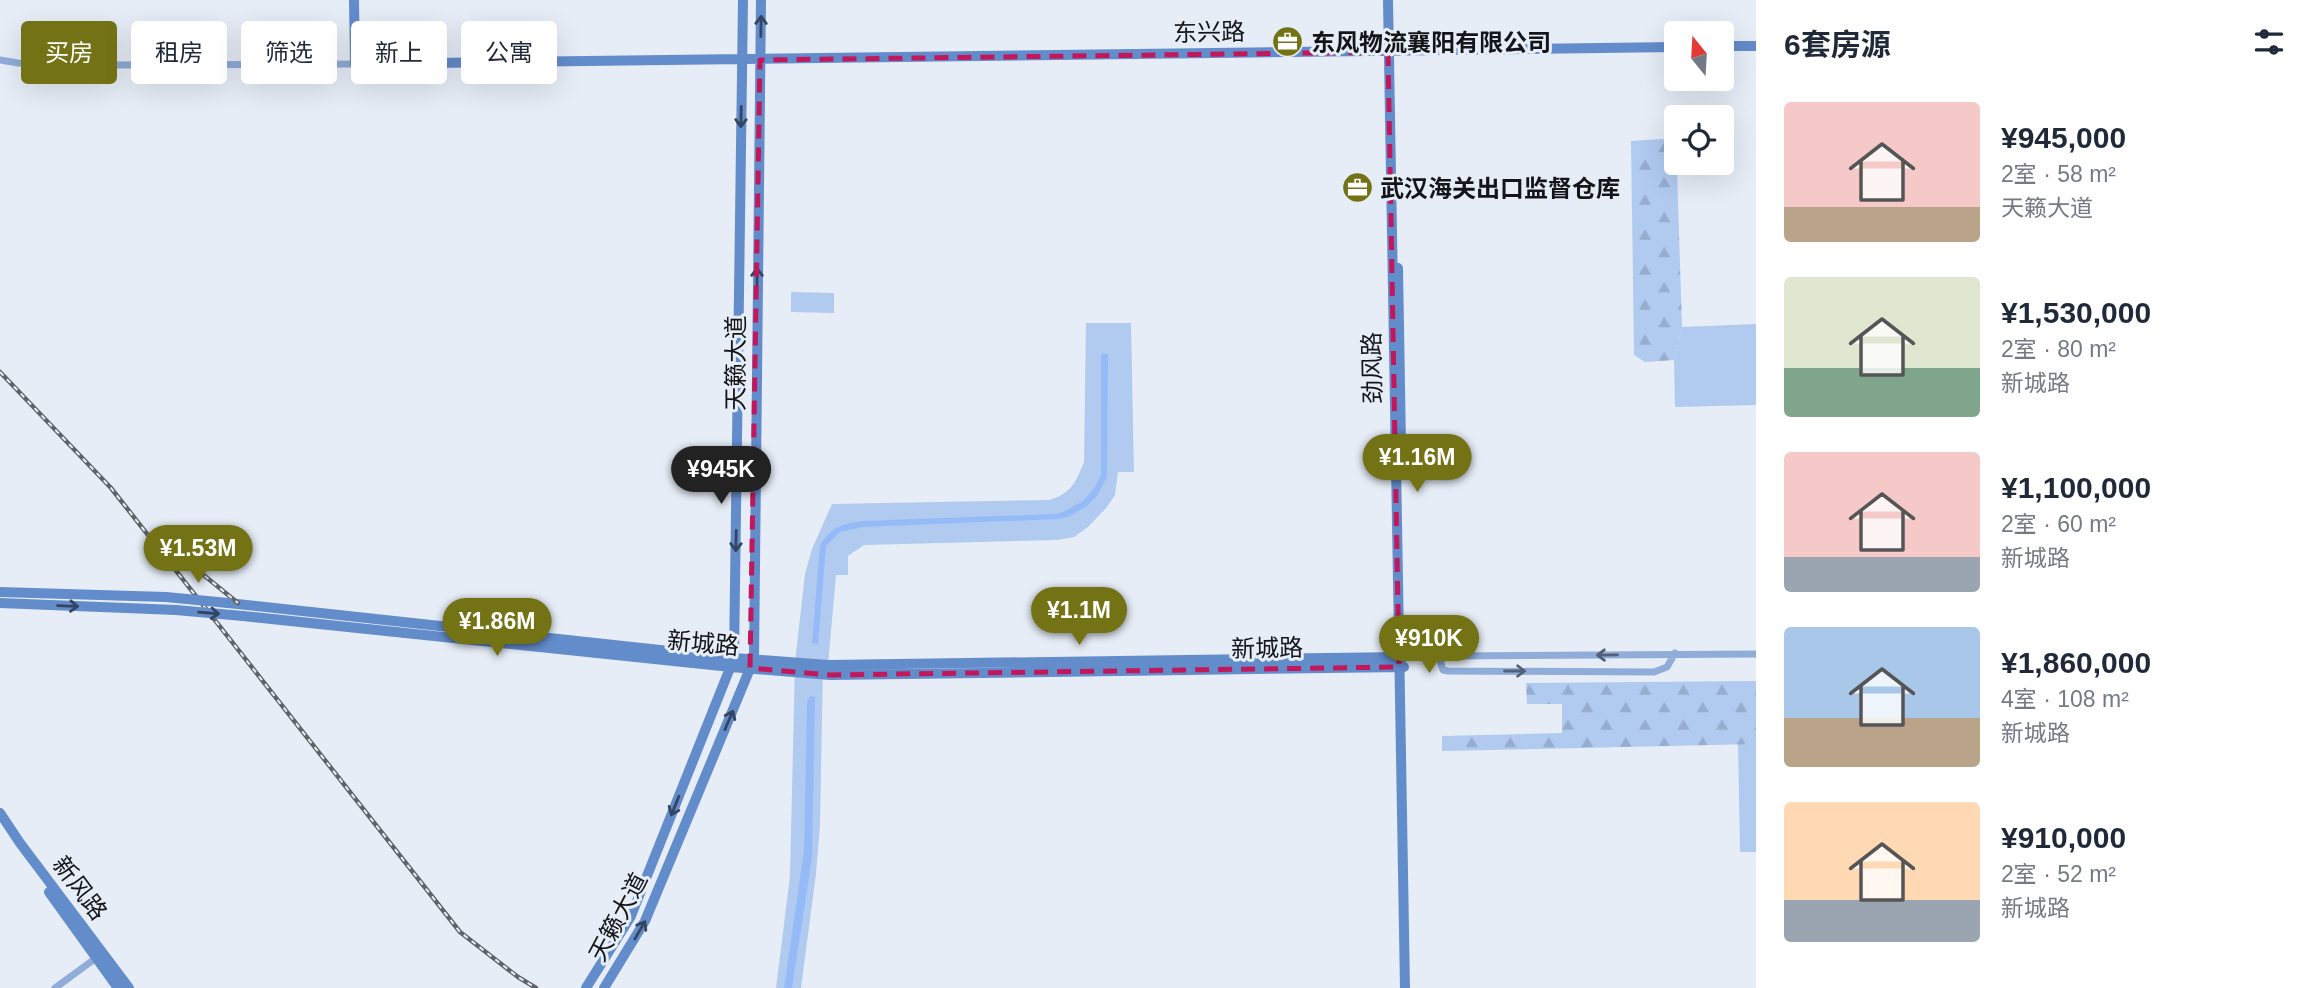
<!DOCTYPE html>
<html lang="zh">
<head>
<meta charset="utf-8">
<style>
	body { margin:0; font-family:Helvetica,"Noto Sans SC",sans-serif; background:#f6f6f7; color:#1f2937; height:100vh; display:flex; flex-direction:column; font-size:26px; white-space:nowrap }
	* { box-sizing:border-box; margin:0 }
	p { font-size:23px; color:#747a83 }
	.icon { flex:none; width:38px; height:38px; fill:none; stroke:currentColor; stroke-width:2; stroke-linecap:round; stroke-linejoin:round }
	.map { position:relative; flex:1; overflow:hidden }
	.sheet { display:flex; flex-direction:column; background:#fff; width:560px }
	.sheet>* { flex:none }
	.banner { position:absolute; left:21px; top:21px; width:665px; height:63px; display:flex; gap:14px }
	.needle { width:46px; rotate:342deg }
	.tools { position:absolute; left:1664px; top:21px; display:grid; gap:14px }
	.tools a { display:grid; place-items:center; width:70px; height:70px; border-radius:7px; background:#fff; box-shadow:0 7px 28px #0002; font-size:35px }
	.price { position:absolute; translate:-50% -60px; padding:0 16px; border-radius:24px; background:#737215; color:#fff; font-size:23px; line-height:46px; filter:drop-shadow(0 2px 4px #0008) }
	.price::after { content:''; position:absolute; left:50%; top:42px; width:21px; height:16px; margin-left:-10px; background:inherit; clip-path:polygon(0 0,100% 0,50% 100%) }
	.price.active { background:#222; color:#fff }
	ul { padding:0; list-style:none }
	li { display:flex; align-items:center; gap:21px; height:175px; padding:0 28px }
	li span { display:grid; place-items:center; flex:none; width:196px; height:140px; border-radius:7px; color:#555 }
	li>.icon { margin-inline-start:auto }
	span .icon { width:84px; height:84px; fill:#fffc; stroke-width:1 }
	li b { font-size:30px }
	h2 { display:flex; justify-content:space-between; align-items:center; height:84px; padding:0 28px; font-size:30px }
	.tag { padding:0 24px; border-radius:7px; background:#fff; box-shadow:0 7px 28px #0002; font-size:24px; line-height:63px }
	.tag.active { background:#737215; color:#fff }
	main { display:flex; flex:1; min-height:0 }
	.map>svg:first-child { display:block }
	.green { fill:#b0caf0 }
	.forest { fill:url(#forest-firs) }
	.water { fill:#94bbf7 }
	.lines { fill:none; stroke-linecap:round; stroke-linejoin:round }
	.street { stroke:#90acd8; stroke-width:7 }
	.secondary { stroke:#638ccb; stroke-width:10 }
	.rail-casing { stroke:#5f6369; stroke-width:4.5 }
	.rail { stroke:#e6edf7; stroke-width:2; stroke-dasharray:5; stroke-linecap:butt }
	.secondary-bridge { stroke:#638ccb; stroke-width:10 }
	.oneway { stroke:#334560 }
	.oneway2 { stroke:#526078 }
	.marked { fill:none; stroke:#c2185b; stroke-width:5; stroke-dasharray:14 9; stroke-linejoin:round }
	.labels { text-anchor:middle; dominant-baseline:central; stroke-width:6; stroke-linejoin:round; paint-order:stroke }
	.street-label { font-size:24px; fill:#131519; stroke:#e6edf7 }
	.poi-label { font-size:24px; font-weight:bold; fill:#131519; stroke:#e6edf7; text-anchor:start }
</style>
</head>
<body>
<main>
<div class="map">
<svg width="1756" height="988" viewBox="0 0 1756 988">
	<defs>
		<pattern id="forest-firs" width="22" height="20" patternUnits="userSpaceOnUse" patternTransform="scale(1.75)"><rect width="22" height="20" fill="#b0caf0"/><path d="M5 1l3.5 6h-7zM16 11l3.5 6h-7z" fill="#96adcd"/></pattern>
	</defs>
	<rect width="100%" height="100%" fill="#e6edf7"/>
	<path class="green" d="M791 292 834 293V313L791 312Z
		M1086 323H1131L1134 472H1118L1115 495 1107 507 1088 527 1074 537 1057 540 864 545 848 556V575H836L828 665 823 666 820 825 816 874 801 988H776L790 876 795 662 805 574 812 549 832 504 1049 500C1071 494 1076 482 1084 462Z
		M1756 324V405L1675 407 1674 360 1682 327Z
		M1738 744H1756V852H1740Z"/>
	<path class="forest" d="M1676 138 1682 327 1674 360 1645 362 1634 355 1631 141Z
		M1756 681V744L1442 751V736L1562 733V704H1527L1526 683Z"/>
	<path class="water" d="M1101 354H1108L1107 477 1097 496 1087 506 1068 517 1057 519 863 527 840 532 826 546 818 644 812 643 820 546C829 528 843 523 863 521L1055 514 1063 512 1083 501 1095 487 1101 475Z
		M810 696 815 697 812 858 792 988H784L804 851 807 703Z"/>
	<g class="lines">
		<path class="street" d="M0 60 18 63 112 65 355 64
			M1675 653 1667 667 1654 672 1448 671 1443 670 1440 660 1447 656 1756 654
			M55 988 96 958"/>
		<path class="secondary" d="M354 0 355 64 1676 47
			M1388 0 1405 988
			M1722 46H1756
			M1398 268 1401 445
			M0 592 166 597
			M0 603 176 610
			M228 603 734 658 828 665 1404 657
			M243 616 731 667 830 675 1404 667
			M0 813 20 843 129 988
			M49 892 118 988
			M586 988 631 916 734 658 743 0
			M604 988 645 921 754 659 761 0"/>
		<defs>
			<path id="rail" d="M0 372 111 488 460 932 518 977 536 988
				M158 538 238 603"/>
		</defs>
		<use href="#rail" class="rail-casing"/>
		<use href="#rail" class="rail"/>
		<path class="secondary-bridge" d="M166 597 228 603
			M176 610 243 616"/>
	</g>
	<defs><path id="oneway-shaft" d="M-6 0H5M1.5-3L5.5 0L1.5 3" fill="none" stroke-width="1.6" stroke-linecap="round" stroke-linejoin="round" transform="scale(1.75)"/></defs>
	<g class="oneway">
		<use href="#oneway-shaft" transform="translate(761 26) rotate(-89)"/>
		<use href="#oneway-shaft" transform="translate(741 117) rotate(91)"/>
		<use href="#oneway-shaft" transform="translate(757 278) rotate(-90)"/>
		<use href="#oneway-shaft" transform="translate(736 541) rotate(91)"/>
		<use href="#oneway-shaft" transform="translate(68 606) rotate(2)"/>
		<use href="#oneway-shaft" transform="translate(209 613) rotate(5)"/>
		<use href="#oneway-shaft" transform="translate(729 720) rotate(-67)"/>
		<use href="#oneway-shaft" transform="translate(675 806) rotate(112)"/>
		<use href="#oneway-shaft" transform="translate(640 930) rotate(-60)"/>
	</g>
	<g class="oneway2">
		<use href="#oneway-shaft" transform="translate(1607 655) rotate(179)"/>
		<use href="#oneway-shaft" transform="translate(1515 671)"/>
	</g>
	<path class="marked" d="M1388 52 1399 667 830 675 750 668 760 60Z"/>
	<defs>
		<symbol id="office-disc" viewBox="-11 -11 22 22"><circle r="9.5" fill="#737215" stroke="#e6edf7"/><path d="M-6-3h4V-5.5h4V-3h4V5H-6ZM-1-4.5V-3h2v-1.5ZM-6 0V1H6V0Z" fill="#fff"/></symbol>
	</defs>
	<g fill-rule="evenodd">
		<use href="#office-disc" x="1270" y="24" width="35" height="35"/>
		<use href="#office-disc" x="1340" y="170" width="35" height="35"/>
	</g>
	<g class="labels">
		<g class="street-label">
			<text transform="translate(1209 32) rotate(-1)">东兴路</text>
			<text transform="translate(735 363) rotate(-90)">天籁大道</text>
			<text transform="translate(1372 368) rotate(-91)">劲风路</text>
			<text transform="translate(703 643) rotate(5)">新城路</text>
			<text transform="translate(1267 648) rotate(-1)">新城路</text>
			<text transform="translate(80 888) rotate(53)">新风路</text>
			<text transform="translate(618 917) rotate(-62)">天籁大道</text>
		</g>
		<g class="poi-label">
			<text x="1311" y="42">东风物流襄阳有限公司</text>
			<text x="1380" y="188">武汉海关出口监督仓库</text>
		</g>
	</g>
</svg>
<div class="tools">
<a><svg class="needle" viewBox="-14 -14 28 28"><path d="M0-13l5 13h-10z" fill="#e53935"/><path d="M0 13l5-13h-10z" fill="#747a83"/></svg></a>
<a><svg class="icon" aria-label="locate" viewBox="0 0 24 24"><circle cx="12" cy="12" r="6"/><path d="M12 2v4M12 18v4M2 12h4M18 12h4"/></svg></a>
</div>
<b class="price" style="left:1417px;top:494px">¥1.16M</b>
<b class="price active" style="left:721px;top:506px">¥945K</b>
<b class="price" style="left:198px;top:585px">¥1.53M</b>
<b class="price" style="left:1079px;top:647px">¥1.1M</b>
<b class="price" style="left:497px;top:658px">¥1.86M</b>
<b class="price" style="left:1429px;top:675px">¥910K</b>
<div class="banner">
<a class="tag active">买房</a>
<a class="tag">租房</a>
<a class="tag">筛选</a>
<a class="tag">新上</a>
<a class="tag">公寓</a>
</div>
</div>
<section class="sheet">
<h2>6套房源<svg class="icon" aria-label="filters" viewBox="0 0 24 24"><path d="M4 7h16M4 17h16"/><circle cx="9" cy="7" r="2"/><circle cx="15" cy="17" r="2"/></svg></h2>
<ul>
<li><span style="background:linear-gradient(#f6c9c9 75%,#b9a48a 0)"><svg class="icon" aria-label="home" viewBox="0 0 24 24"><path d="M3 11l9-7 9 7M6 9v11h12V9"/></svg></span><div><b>¥945,000</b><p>2室 · 58 m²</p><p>天籁大道</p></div></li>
<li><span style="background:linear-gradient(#dfe7d0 65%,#7fa58c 0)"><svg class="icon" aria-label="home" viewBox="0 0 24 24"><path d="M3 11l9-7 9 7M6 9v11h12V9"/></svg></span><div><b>¥1,530,000</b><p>2室 · 80 m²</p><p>新城路</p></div></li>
<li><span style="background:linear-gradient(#f6c9c9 75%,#9aa5b1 0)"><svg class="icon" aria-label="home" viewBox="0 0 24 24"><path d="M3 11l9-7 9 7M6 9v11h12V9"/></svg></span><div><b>¥1,100,000</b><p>2室 · 60 m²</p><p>新城路</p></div></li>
<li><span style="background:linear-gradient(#a9c7e8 65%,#b9a48a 0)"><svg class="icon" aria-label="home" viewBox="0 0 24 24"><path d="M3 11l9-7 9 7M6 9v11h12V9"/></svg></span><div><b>¥1,860,000</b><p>4室 · 108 m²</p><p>新城路</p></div></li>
<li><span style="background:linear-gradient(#ffd9b3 70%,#9aa5b1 0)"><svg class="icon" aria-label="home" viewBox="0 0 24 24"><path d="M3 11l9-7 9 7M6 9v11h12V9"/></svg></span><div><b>¥910,000</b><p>2室 · 52 m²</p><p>新城路</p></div></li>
</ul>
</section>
</main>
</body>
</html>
